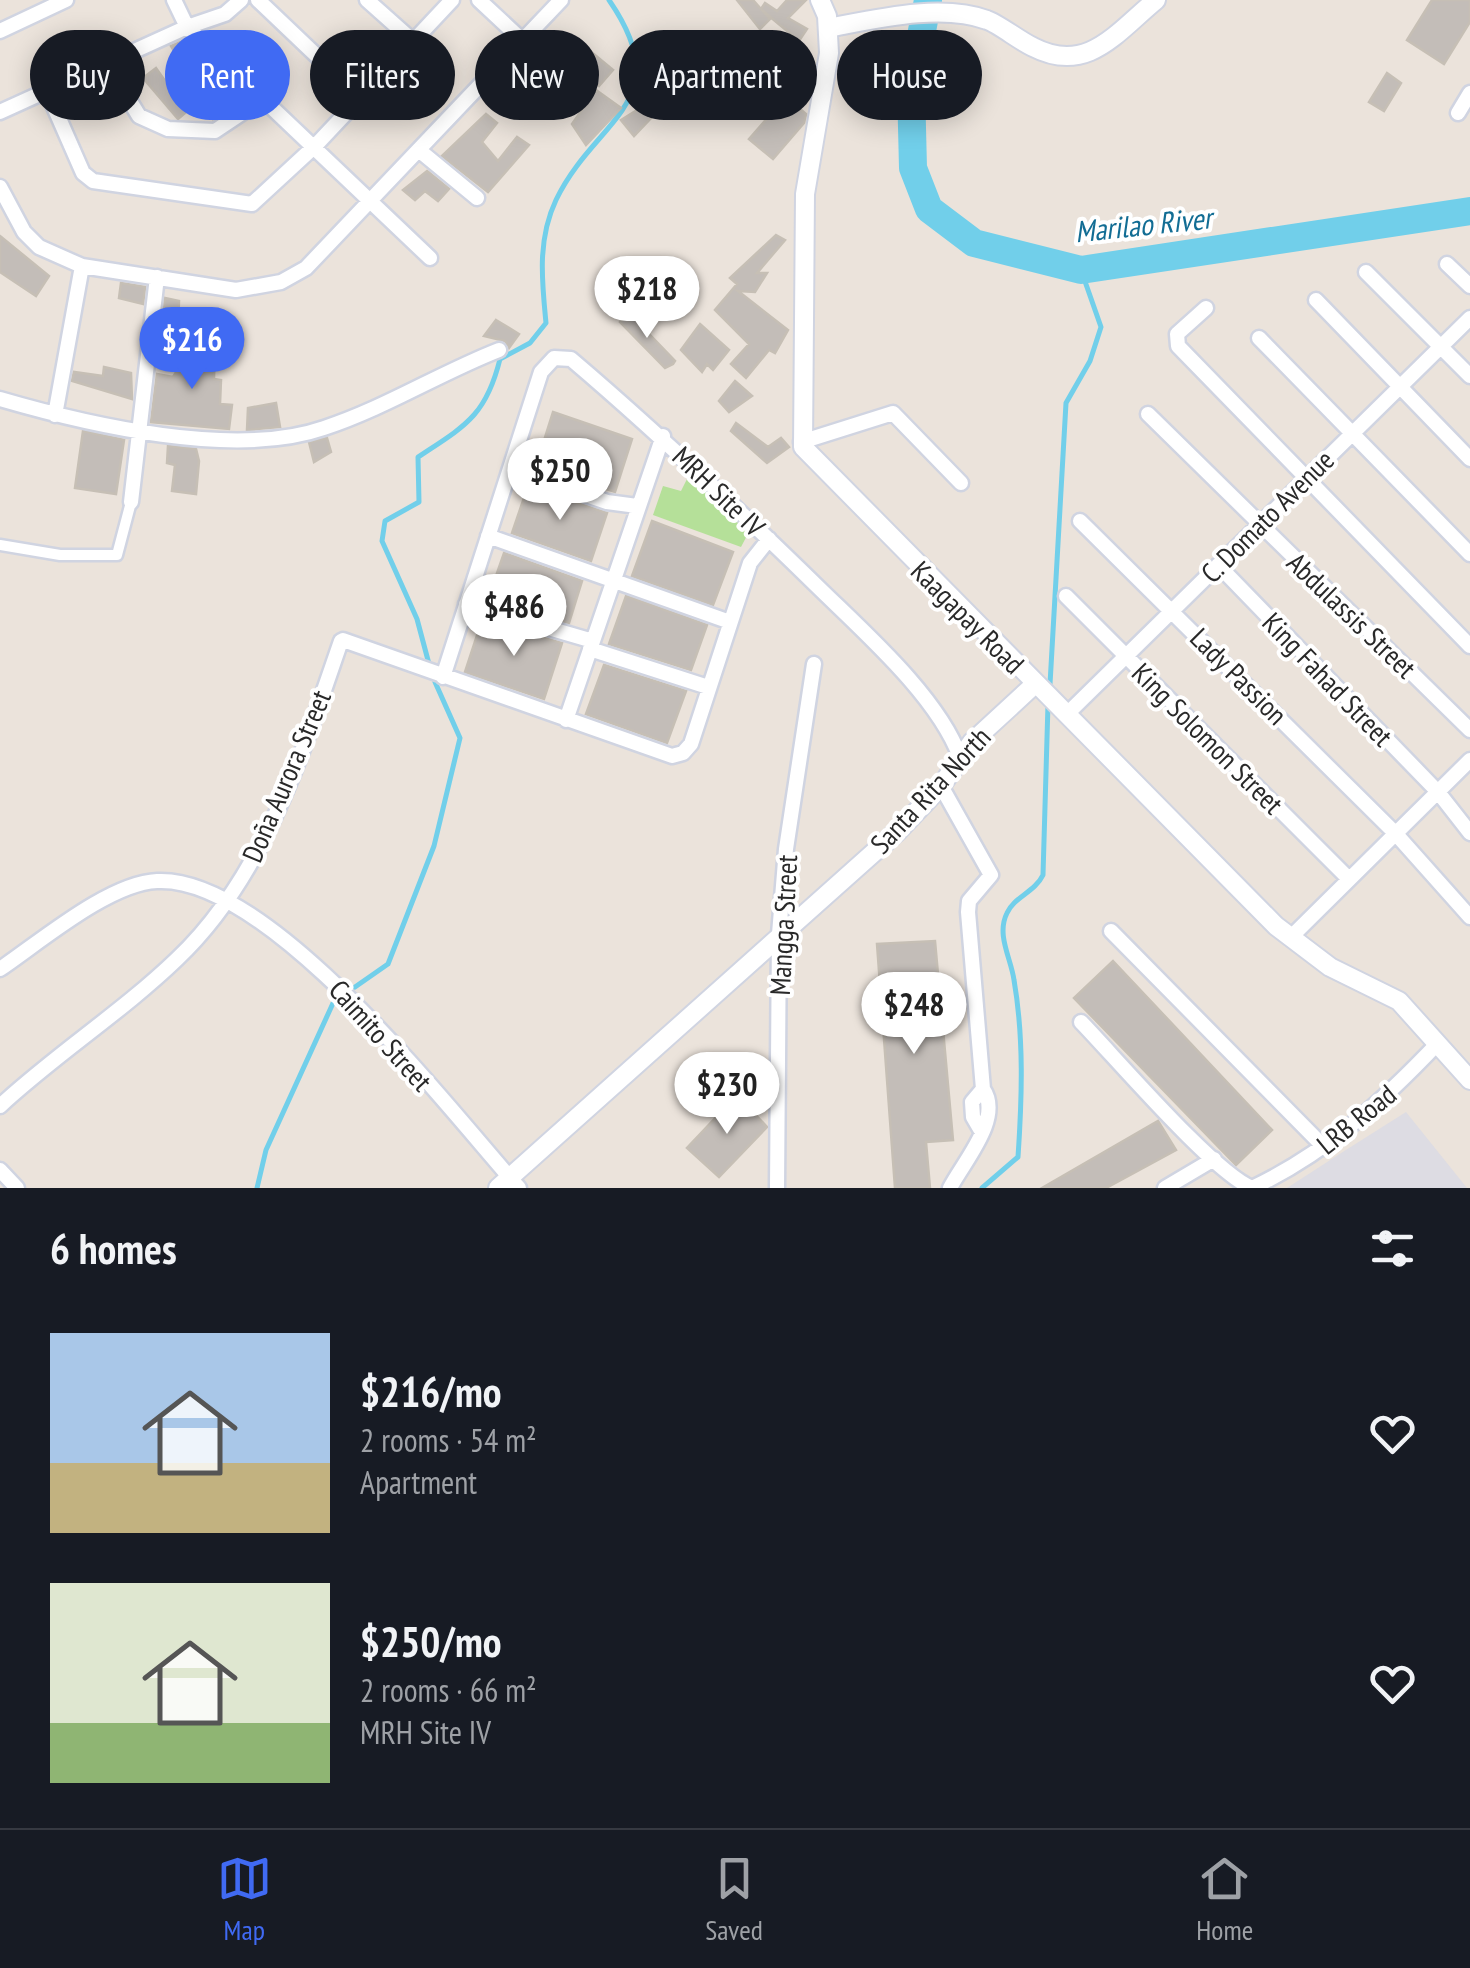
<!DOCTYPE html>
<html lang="en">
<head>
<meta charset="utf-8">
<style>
	body { margin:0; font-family:"PT Sans Narrow",sans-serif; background:#20242c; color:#f1f3f6; height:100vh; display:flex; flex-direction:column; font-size:38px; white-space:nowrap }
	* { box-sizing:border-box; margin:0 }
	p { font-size:32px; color:#9ea1a6 }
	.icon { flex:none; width:55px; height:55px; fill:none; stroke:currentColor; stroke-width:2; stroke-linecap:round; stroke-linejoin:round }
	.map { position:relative; height:1188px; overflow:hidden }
	.side { display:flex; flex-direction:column; background:#171b24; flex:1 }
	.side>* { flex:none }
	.guide { position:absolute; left:30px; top:30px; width:1410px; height:90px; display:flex; gap:20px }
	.price { position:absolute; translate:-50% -85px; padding:0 22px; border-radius:35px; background:#fff; color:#222; font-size:32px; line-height:65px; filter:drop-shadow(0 2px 5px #0008) }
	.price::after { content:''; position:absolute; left:50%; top:60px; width:30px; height:22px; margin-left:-15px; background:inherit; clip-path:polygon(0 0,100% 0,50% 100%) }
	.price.active { background:#406af3; color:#fff }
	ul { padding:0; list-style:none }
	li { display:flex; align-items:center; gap:30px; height:250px; padding:0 50px }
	li span { display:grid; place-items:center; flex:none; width:280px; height:200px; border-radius:0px; color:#555 }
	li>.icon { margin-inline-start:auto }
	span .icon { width:120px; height:120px; fill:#fffc; stroke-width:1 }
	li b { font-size:42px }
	h2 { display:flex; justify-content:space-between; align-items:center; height:120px; padding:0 50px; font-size:42px }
	.chip { padding:0 35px; border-radius:45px; background:#171b24; box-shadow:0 5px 25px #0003; font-size:35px; line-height:90px }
	.chip.active { background:#406af3; color:#fff }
	.tabs { display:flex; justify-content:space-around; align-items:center; height:140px; border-top:2px solid #363941; background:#171b24; font-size:28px; color:#9ea1a6 }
	.tabs a { display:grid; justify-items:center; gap:5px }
	.tabs .active { color:#406af3 }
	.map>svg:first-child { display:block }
	.industrial { fill:#dddce3 }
	.green { fill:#b5e099 }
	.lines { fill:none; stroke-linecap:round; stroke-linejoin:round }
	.stream { stroke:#71cfea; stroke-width:5 }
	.river { stroke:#71cfea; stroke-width:28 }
	.building { fill:#c3bdb8; stroke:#c6bfb5; stroke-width:2.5 }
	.pedestrian-casing { stroke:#d0d4e1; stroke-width:15 }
	.minor-casing { stroke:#d0d4e1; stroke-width:19 }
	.tertiary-casing { stroke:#d0d4e1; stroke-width:22 }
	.pedestrian { stroke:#fff; stroke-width:10 }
	.minor { stroke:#fff; stroke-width:14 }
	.tertiary { stroke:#fff; stroke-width:18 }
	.labels { text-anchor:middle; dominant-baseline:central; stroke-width:8; stroke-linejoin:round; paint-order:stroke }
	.street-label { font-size:28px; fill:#292929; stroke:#fff }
	.water-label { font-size:30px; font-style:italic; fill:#126d94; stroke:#fff }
</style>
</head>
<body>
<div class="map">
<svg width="1470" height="1188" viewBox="0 0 1470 1188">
	<rect width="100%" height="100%" fill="#ebe3db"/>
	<path class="industrial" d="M1406 1112 1467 1188H1287L1338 1155Z"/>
	<path class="green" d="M691 471 751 528 741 547 653 515 663 486 681 491Z"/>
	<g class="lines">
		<path class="stream" d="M429 664 417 619 382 541 385 521 419 502 418 457C465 426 486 416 500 359L530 343 546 323C542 282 537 240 556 200 595 118 680 103 609 0
			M1050 684 1066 403 1090 361 1101 327 1081 270
			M355 987 388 964 434 846 460 738 435 682
			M257 1188 266 1150 334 1001
			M982 1188 1018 1157C1022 1098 1024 1038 1014 980 1011 958 996 935 1007 913 1014 897 1035 892 1043 875L1048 704"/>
		<path class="river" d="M928 0 911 87 913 168 929 209 974 243 1081 270 1470 211"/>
	</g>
	<path class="building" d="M737 0H753L761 9 765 3 777 11 787 0H806L788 18 807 29 799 41 762 10 770 19 760 29Z
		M1432 0H1470V22L1444 64 1407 40Z
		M185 40 246 98 213 119 199 101 178 119 143 78 156 68 170 88 188 74 171 46Z
		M578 41 613 70 599 86 564 57Z
		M1387 73 1401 83 1384 111 1369 102Z
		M668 74 676 84 659 100 667 110 657 117 655 114 634 136 621 120 653 100 646 91Z
		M596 90 621 108 586 145 572 124Z
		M786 97 806 114 804 123 773 159 749 139Z
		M486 114 497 123 482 142 498 161 517 137 529 145 488 192 442 156Z
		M427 171 449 189 438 201 425 191 415 200 403 190Z
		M776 235 785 240 757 273H767L755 292 738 291 788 330 775 353 769 350 746 378 731 364 749 344 715 310 737 284 730 278Z
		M0 236 49 276 36 296 0 272Z
		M121 283 145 287 143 304 119 298Z
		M165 298 179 301 178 324H182L178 349 161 346Z
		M629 313 675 361 673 364 665 368 620 322Z
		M496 320 519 334 509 348 505 341 484 336Z
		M700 324 729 350 713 370 707 364 702 372 681 350Z
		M199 336 215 338 214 379 221 380 220 404 232 405 229 429 151 422 157 374 173 377Z
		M104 367 131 373 132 399 72 381 74 372 103 376Z
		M735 381 752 396 729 412 719 401Z
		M276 403 280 427 247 430 248 408Z
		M553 412 632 439 615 492 536 466Z
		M736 423 768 447 781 438 789 447 767 463 731 431Z
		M83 431 124 440 116 494 75 488Z
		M327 438 331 452 314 462 309 442Z
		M168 446 196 449 199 461 196 494 172 491 175 465 167 463Z
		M528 486 607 513 591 561 512 533Z
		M652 521 733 552 713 605 632 576Z
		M504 553 582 581 569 623 488 599Z
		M626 596 707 625 691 670 609 644Z
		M482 620 562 643 544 699 465 672Z
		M604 665 686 691 667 743 586 714Z
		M935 941 953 1140 926 1142 930 1188H895L877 944Z
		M1113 961 1272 1130 1236 1165 1074 998Z
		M737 1095 767 1127 719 1177 687 1148Z
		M1158 1121 1176 1150 1106 1188H1042Z"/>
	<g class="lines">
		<defs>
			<path id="pedestrian" d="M0 545 60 555H117L131 502"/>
			<path id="minor" d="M174 0 187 27 430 258
				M258 0 361 98
				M367 0 413 41
				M479 0 523 41
				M0 31 66 0
				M106 62 139 116 168 129 215 131 263 99
				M47 91 83 173 93 181 252 204 316 145 452 0
				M0 112 187 27 225 14 241 0
				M1458 113 1470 93
				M420 151 477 198
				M0 187 24 232 39 247 82 266 236 290 281 282 306 268 561 0
				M1447 264 1470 286
				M1366 272 1470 376
				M1316 300 1470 459
				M1206 308 1177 334 1178 346 1470 646
				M1259 338 1470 554
				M0 399C89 425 235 459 324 428 385 408 440 373 499 350
				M1148 414 1470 730
				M55 415 82 266
				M801 442 893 413 961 483
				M510 469 607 502 637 506
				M131 502 157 277
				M1080 521 1396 834 1470 917
				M488 536 730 622
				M1218 565 1438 792 1470 833
				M1066 596 1349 879
				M466 604 593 641
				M343 640 672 756 683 753 691 744 750 563 769 539
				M590 649 708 687
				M443 677 541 372 554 358 571 359C657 432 738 509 819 588 865 633 938 697 960 757
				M1066 715 1470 318
				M566 720 663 436
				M941 786 991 875 969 901 968 912 983 1089
				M1111 931 1325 1148
				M1290 938 1470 760
				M0 969C40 942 109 883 157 881 269 875 447 1107 519 1188
				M1081 1022C1115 1057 1214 1173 1252 1188 1326 1153 1382 1102 1438 1043
				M0 1106C56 1054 122 1012 177 959 264 877 303 751 341 641
				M0 1170 17 1188
				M777 1188 779 934 786 849 814 664
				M950 1188C964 1161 1003 1118 983 1089L972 1102 973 1117 980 1129
				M1165 1188 1214 1159"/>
			<path id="tertiary" d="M820 0 827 16 829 53 805 194 803 447 1276 926 1330 967 1399 1001 1470 1080
				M828 28C876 19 941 3 987 20 997 23 1020 41 1033 47 1087 75 1116 33 1156 0
				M498 1188 899 830 941 786 972 742 1035 684"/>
		</defs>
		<use href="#pedestrian" class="pedestrian-casing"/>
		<use href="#minor" class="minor-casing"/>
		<use href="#tertiary" class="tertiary-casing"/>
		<use href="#pedestrian" class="pedestrian"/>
		<use href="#minor" class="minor"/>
		<use href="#tertiary" class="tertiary"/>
	</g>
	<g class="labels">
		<g class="street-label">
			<text transform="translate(719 491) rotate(44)">MRH Site IV</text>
			<text transform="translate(1267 516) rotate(-45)">C. Domato Avenue</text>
			<text transform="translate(1352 615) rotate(44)">Abdulassis Street</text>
			<text transform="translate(968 617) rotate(45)">Kaagapay Road</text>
			<text transform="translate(1239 676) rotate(45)">Lady Passion</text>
			<text transform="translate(1328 679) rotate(46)">King Fahad Street</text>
			<text transform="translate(1208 738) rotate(45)">King Solomon Street</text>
			<text transform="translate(286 776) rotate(-67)">Doña Aurora Street</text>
			<text transform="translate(930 790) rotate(-47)">Santa Rita North</text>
			<text transform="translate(783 925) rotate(-87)">Mangga Street</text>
			<text transform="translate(381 1035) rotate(48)">Caimito Street</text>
			<text transform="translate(1356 1119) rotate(-39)">LRB Road</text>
		</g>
		<g class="water-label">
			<text transform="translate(1143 224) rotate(-6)">Marilao River</text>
		</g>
	</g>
</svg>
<b class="price" style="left:647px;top:341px">$218</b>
<b class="price active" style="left:192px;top:392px">$216</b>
<b class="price" style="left:560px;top:523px">$250</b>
<b class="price" style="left:514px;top:659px">$486</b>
<b class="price" style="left:914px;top:1057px">$248</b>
<b class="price" style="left:727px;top:1137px">$230</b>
<div class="guide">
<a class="chip">Buy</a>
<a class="chip active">Rent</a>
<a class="chip">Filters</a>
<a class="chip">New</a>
<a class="chip">Apartment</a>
<a class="chip">House</a>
</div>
</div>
<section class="side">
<h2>6 homes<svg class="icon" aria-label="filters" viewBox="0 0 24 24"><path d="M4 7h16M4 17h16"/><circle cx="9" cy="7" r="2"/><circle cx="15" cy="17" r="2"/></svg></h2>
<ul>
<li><span style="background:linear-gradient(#a9c7e8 65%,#c2b280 0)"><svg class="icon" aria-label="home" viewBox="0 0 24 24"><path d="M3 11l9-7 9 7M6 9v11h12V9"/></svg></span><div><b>$216/mo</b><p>2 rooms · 54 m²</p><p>Apartment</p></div><svg class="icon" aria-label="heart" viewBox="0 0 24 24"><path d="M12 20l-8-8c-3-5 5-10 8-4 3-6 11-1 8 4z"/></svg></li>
<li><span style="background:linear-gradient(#dfe7d0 70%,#8fb573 0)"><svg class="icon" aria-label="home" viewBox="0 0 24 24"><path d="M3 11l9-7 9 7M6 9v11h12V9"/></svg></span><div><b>$250/mo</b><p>2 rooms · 66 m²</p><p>MRH Site IV</p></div><svg class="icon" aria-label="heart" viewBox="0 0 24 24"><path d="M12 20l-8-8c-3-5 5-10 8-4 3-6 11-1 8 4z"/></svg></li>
</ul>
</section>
<nav class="tabs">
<a class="active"><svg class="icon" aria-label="map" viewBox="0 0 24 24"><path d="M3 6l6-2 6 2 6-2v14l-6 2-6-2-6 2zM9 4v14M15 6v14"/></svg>Map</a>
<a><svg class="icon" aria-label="saved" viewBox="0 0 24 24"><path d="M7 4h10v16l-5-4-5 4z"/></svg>Saved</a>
<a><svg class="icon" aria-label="home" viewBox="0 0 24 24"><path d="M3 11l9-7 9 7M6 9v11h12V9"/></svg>Home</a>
</nav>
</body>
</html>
